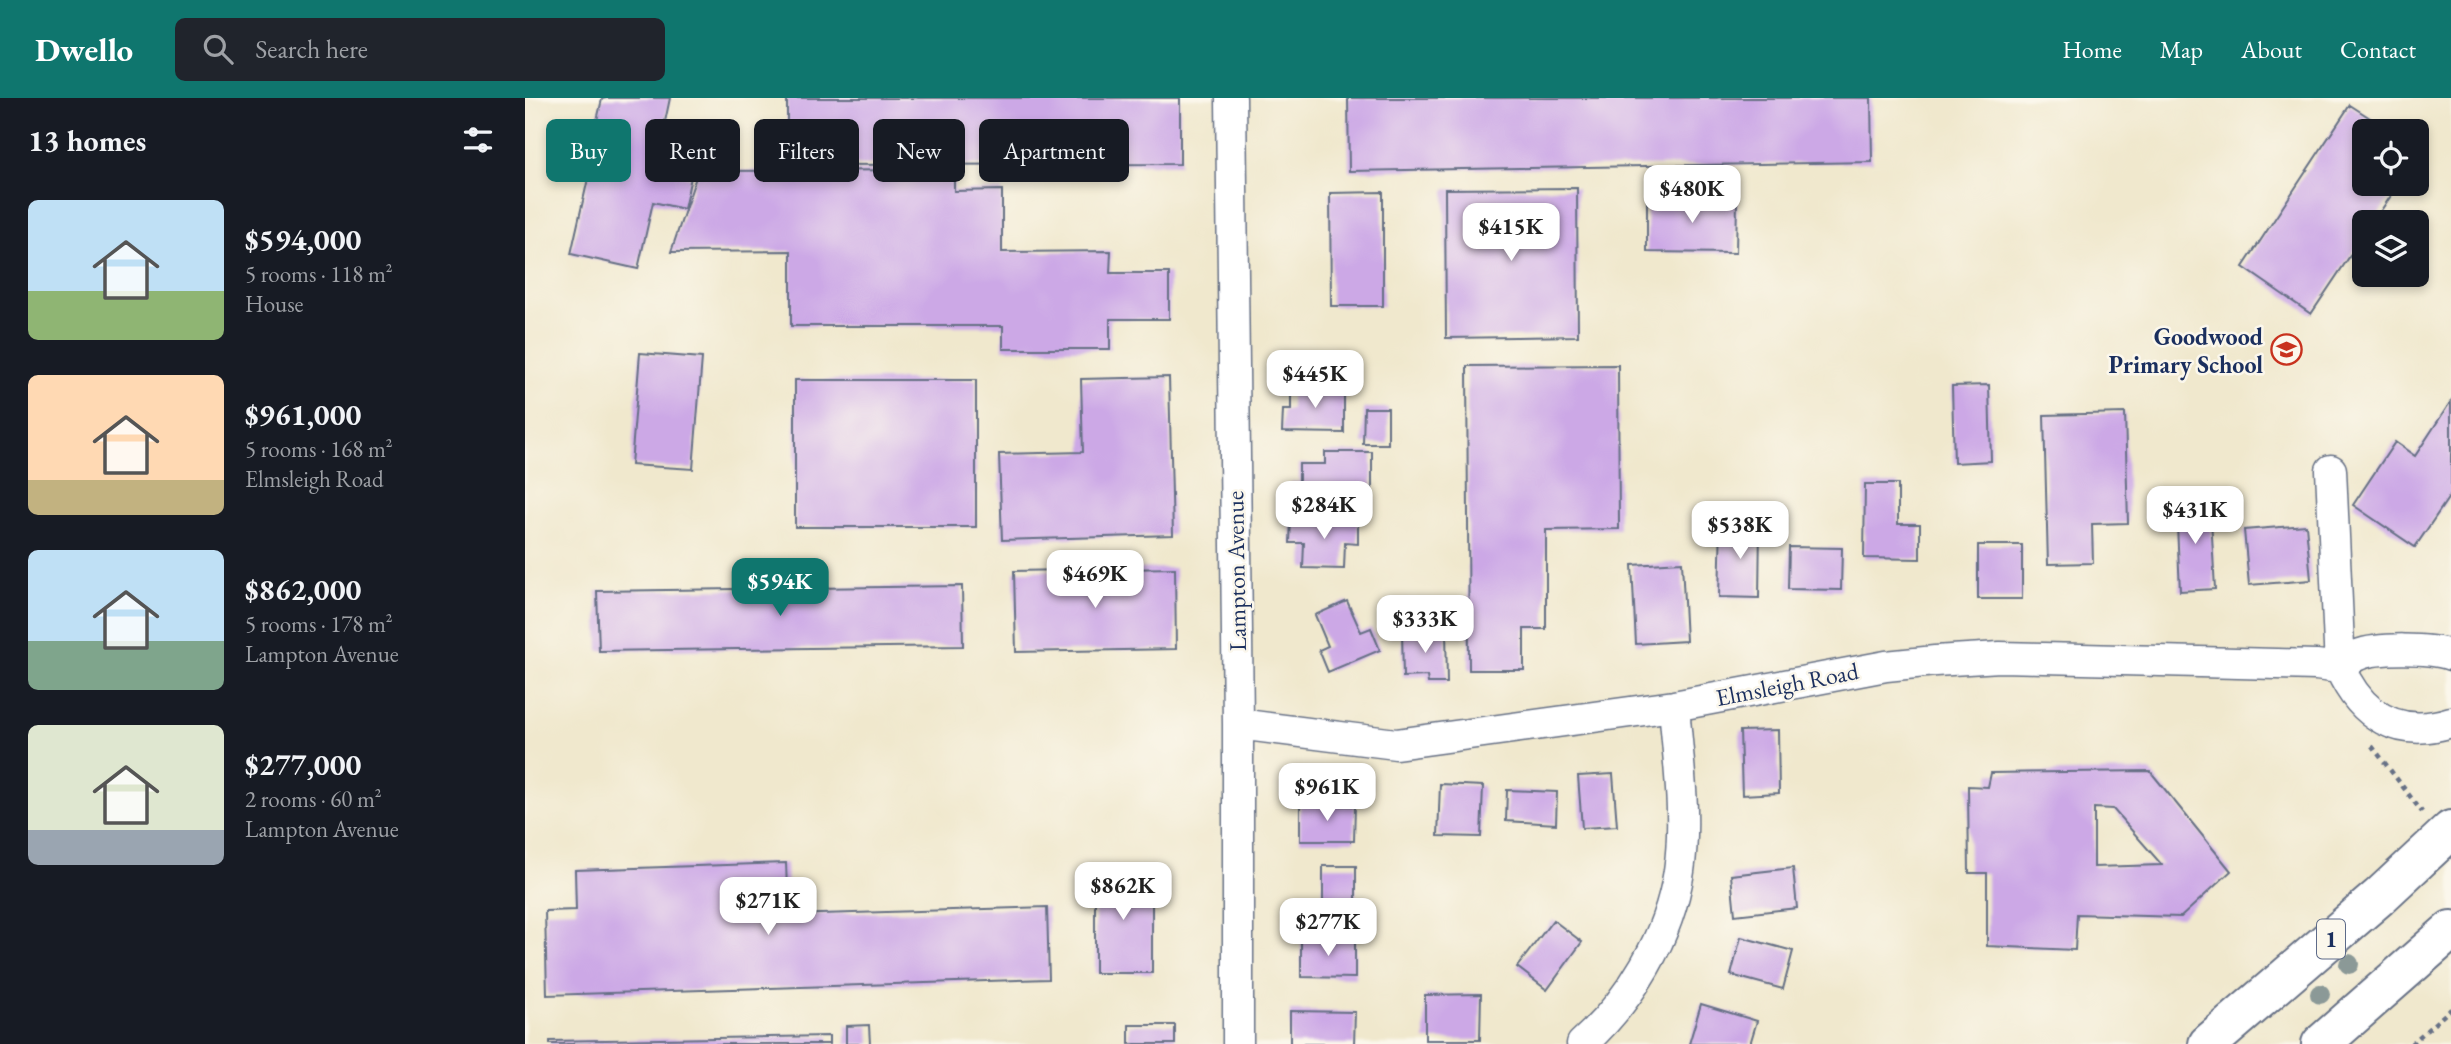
<!DOCTYPE html>
<html lang="en">
<head>
<meta charset="utf-8">
<style>
	body { margin:0; font-family:"EB Garamond",serif; background:#20242c; color:#f1f3f6; height:100vh; display:flex; flex-direction:column; font-size:26px; white-space:nowrap }
	* { box-sizing:border-box; margin:0 }
	p { font-size:23px; color:#9ea1a6 }
	.icon { flex:none; width:38px; height:38px; fill:none; stroke:currentColor; stroke-width:2; stroke-linecap:round; stroke-linejoin:round }
	.map { position:relative; flex:1; overflow:hidden }
	.details { display:flex; flex-direction:column; background:#171b24; width:525px }
	.details>* { flex:none }
	.guide { position:absolute; left:21px; top:21px; width:665px; height:63px; display:flex; gap:14px }
	.buttons { position:absolute; left:1827px; top:21px; display:grid; gap:14px }
	.buttons a { display:grid; place-items:center; width:77px; height:77px; border-radius:10px; background:#171b24; box-shadow:0 4px 10px #0003; font-size:35px }
	.price { position:absolute; translate:-50% -60px; padding:0 16px; border-radius:14px; background:#fff; color:#222; font-size:23px; line-height:46px; filter:drop-shadow(0 2px 4px #0008) }
	.price::after { content:''; position:absolute; left:50%; top:42px; width:21px; height:16px; margin-left:-10px; background:inherit; clip-path:polygon(0 0,100% 0,50% 100%) }
	.price.current { background:#0f766e; color:#fff }
	ul { padding:0; list-style:none }
	li { display:flex; align-items:center; gap:21px; height:175px; padding:0 28px }
	li span { display:grid; place-items:center; flex:none; width:196px; height:140px; border-radius:10px; color:#555 }
	li>.icon { margin-inline-start:auto }
	span .icon { width:84px; height:84px; fill:#fffc; stroke-width:1 }
	li b { font-size:30px }
	h2 { display:flex; justify-content:space-between; align-items:center; height:84px; padding:0 28px; font-size:30px }
	.tag { padding:0 24px; border-radius:10px; background:#171b24; box-shadow:0 4px 10px #0003; font-size:24px; line-height:63px }
	.tag.current { background:#0f766e; color:#fff }
	header { display:flex; align-items:center; gap:42px; box-sizing:border-box; height:98px; padding:0 35px; background:#0f766e; color:#fff }
	header strong { font-size:33px }
	nav { display:flex; gap:38px; margin-inline-start:auto; font-size:24px }
	.search { width:490px; height:63px; background:#20242c; display:flex; align-items:center; gap:18px; box-sizing:border-box; padding:0 24px; border-radius:10px; color:#9ea1a6; font-size:26px }
	main { display:flex; flex:1; min-height:0 }
	.map>svg:first-child { display:block }
	.building { fill:#cca8e6; fill-rule:evenodd }
	.lines { fill:none; stroke-linecap:round; stroke-linejoin:round }
	.minor-casing { stroke:#667085; stroke-width:33 }
	.highway-casing { stroke:#667085; stroke-width:42 }
	.path { stroke:#667085; stroke-width:4.5; stroke-dasharray:5 5; stroke-linecap:butt }
	.minor { stroke:#fff; stroke-width:30 }
	.highway { stroke:#fff; stroke-width:38 }
	.tree { fill:#8b9997 }
	.labels { text-anchor:middle; dominant-baseline:central; stroke-width:5; stroke-linejoin:round; paint-order:stroke }
	.shield { fill:#fbf7ec; stroke:#5e6b89; stroke-width:2 }
	.shield-label { font-size:23px; font-weight:bold; fill:#1b2f5e }
	.poi-label { font-size:24px; font-weight:bold; fill:#1b2f5e; stroke:#fbf7ec; text-anchor:end }
	.street-label { font-size:24px; fill:#1b2f5e; stroke:#fbf7ec }
</style>
</head>
<body>
<header>
<strong>Dwello</strong>
<div class="search"><svg class="icon" aria-label="search" viewBox="0 0 24 24"><circle cx="10" cy="10" r="6"/><path d="M15 15l6 6"/></svg>Search here</div>
<nav><a>Home</a><a>Map</a><a>About</a><a>Contact</a></nav>
</header>
<main>
<section class="details">
<h2>13 homes<svg class="icon" aria-label="filters" viewBox="0 0 24 24"><path d="M4 7h16M4 17h16"/><circle cx="9" cy="7" r="2"/><circle cx="15" cy="17" r="2"/></svg></h2>
<ul>
<li><span style="background:linear-gradient(#bfe0f5 65%,#8fb573 0)"><svg class="icon" aria-label="home" viewBox="0 0 24 24"><path d="M3 11l9-7 9 7M6 9v11h12V9"/></svg></span><div><b>$594,000</b><p>5 rooms · 118 m²</p><p>House</p></div></li>
<li><span style="background:linear-gradient(#ffd9b3 75%,#c2b280 0)"><svg class="icon" aria-label="home" viewBox="0 0 24 24"><path d="M3 11l9-7 9 7M6 9v11h12V9"/></svg></span><div><b>$961,000</b><p>5 rooms · 168 m²</p><p>Elmsleigh Road</p></div></li>
<li><span style="background:linear-gradient(#bfe0f5 65%,#7fa58c 0)"><svg class="icon" aria-label="home" viewBox="0 0 24 24"><path d="M3 11l9-7 9 7M6 9v11h12V9"/></svg></span><div><b>$862,000</b><p>5 rooms · 178 m²</p><p>Lampton Avenue</p></div></li>
<li><span style="background:linear-gradient(#dfe7d0 75%,#9aa5b1 0)"><svg class="icon" aria-label="home" viewBox="0 0 24 24"><path d="M3 11l9-7 9 7M6 9v11h12V9"/></svg></span><div><b>$277,000</b><p>2 rooms · 60 m²</p><p>Lampton Avenue</p></div></li>
</ul>
</section>
<div class="map">
<svg width="1926" height="946" viewBox="0 0 1926 946">
	<rect width="100%" height="100%" fill="#fbf7ec"/>
	<filter id="ink" filterUnits="userSpaceOnUse"><feTurbulence type="fractalNoise" baseFrequency=".0143" numOctaves="2"/><feDisplacementMap in="SourceGraphic" scale="14" xChannelSelector="R" yChannelSelector="G"/><feConvolveMatrix kernelMatrix="1 2 1 2 8 2 1 2 1" color-interpolation-filters="sRGB"/></filter>
	<filter id="wash" filterUnits="userSpaceOnUse"><feTurbulence type="fractalNoise" baseFrequency=".00686" numOctaves="4" result="noise"/><feDisplacementMap in="SourceGraphic" scale="28" xChannelSelector="R" yChannelSelector="G"/><feGaussianBlur stdDeviation="1.57" result="paint"/><feColorMatrix in="noise" values="0 0 0 0 0 0 0 0 0 0 0 0 0 0 0 0 0 1.4 0 .05"/><feComposite in="paint" operator="in"/></filter>
	<g filter="url(#wash)">
		<rect width="100%" height="100%" fill="#f0e8cd"/>
		<g id="blocks">
			<path class="building" d="M82 0H145L130 71 166 79 159 111 128 104 113 171 46 156 69 54 94 59 99 38 70 31 77 1Z
				M262 0H655V66L262 67Z
				M823 0H1346L1347 64 824 73Z
				M1825 7 1865 33H1839V86H1874L1848 124H1839V137L1786 216 1718 169Z
				M429 72V93L477 92V154L586 153 585 175H644V221H585V251H478V228H266V153L146 154 173 73Z
				M1052 90 1053 238 921 240 920 91Z
				M858 94V208H806L805 95Z
				M1122 100 1212 101 1211 155 1122 154Z
				M115 255 177 260 168 371 106 367Z
				M1093 267 1094 431 1021 432V531H999V572H944L942 268Z
				M644 279 648 437 477 442 474 356 558 354 556 281Z
				M270 282H451V429H270Z
				M1464 287 1466 363 1429 365 1427 288Z
				M766 288 819 289V335L757 334 758 312H766Z
				M1926 303V396L1890 449 1828 407 1870 344 1890 358Z
				M839 310H863V346H838Z
				M1600 315 1603 425 1567 426 1568 465 1523 466 1519 317Z
				M800 354H847V403H791V410L766 411V384H774V366H800Z
				M1340 386H1373V426H1395V461L1339 460Z
				M1685 403 1690 491 1655 493 1651 405Z
				M766 421 833 423V446L820 445 819 471 778 470 779 445H765Z
				M1196 425 1235 426 1234 500 1194 499Z
				M1781 427 1786 482 1724 487 1719 432Z
				M1453 447H1497V501H1453Z
				M1264 449 1317 450 1316 492 1263 491Z
				M1157 464 1161 543 1111 546 1107 467Z
				M650 470 651 551 491 554 489 473Z
				M437 488 438 548 74 553 72 493Z
				M822 503 836 534 846 530 855 552 803 574 794 552 803 548 790 517Z
				M921 531 922 585H903L902 578 878 579 877 532Z
				M1253 632 1254 695 1217 697 1215 633Z
				M1625 673 1706 773 1656 819 1552 816 1550 852 1462 848V775H1444L1443 688 1463 689 1466 675ZM1569 710 1588 711 1637 767 1569 769Z
				M1088 676 1092 728 1057 730 1053 678Z
				M915 686 958 688 956 739 913 738Z
				M982 692 1032 694 1031 726 981 723Z
				M775 707 830 708 829 743H775Z
				M261 765 263 817 522 809 524 881 22 897 20 813 51 812 50 772Z
				M798 768H831V820H798Z
				M1268 770 1272 810 1210 817 1206 777Z
				M570 774H627V875H570Z
				M1028 822 1057 844 1022 892 992 869Z
				M1216 839 1268 853 1258 891 1206 877Z
				M776 841H830V880L776 879Z
				M956 896 955 942H900V897Z
				M1176 906 1232 923 1225 946H1164Z
				M765 913 830 914 829 946H765Z
				M344 927 345 946H321V928Z
				M604 927H650V946H604Z
				M304 938V946H25V943Z"/>
		</g>
	</g>
	<g filter="url(#ink)">
		<use href="#blocks" fill-opacity="0" stroke="#667085" stroke-width="2"/>
		<g class="lines">
			<defs>
				<path id="minor" d="M706 0 713 626V946
					M1806 372 1815 570C1836 618 1873 641 1926 624
					M713 626 871 646 1149 608 1361 568 1410 563 1475 559 1791 567 1815 570C1820 565 1826 560 1833 557 1853 549 1905 550 1926 557
					M1057 946C1106 902 1144 839 1154 773 1162 719 1153 662 1149 608"/>
				<path id="highway" d="M1683 946 1854 799 1926 732
					M1796 946 1926 832"/>
			</defs>
			<use href="#minor" class="minor-casing"/>
			<use href="#highway" class="highway-casing"/>
			<path class="path" d="M1847 648 1897 714
				M1886 946 1926 911"/>
			<use href="#minor" class="minor"/>
			<use href="#highway" class="highway"/>
		</g>
		<g class="tree">
			<circle cx="1824" cy="866" r="10"/>
			<circle cx="1795" cy="896" r="10"/>
		</g>
	</g>
	<defs>
		<symbol id="school-ring" viewBox="-11 -11 22 22"><circle r="9.5" fill="#fbf7ec" stroke="#c8321e" stroke-width="1.5"/><path d="M0-5L7-2L0 1L-7-2ZM-4 1L0 2.5L4 1V4Q0 6-4 4Z" fill="#c8321e"/></symbol>
	</defs>
	<g fill-rule="evenodd">
		<use href="#school-ring" x="1744" y="234" width="35" height="35"/>
	</g>
	<g class="labels">
		<rect class="shield" x="1792" y="821.5" width="28" height="39" rx="5"/>
		<g class="shield-label">
			<text x="1806" y="841">1</text>
		</g>
		<g class="poi-label">
			<text x="1738" y="238">Goodwood<tspan x="1738" dy="28">Primary School</tspan></text>
		</g>
		<g class="street-label">
			<text transform="translate(711 473) rotate(-91)">Lampton Avenue</text>
			<text transform="translate(1262 586) rotate(-11)">Elmsleigh Road</text>
		</g>
	</g>
</svg>
<div class="buttons">
<a><svg class="icon" aria-label="locate" viewBox="0 0 24 24"><circle cx="12" cy="12" r="6"/><path d="M12 2v4M12 18v4M2 12h4M18 12h4"/></svg></a>
<a><svg class="icon" aria-label="layers" viewBox="0 0 24 24"><path d="M12 4l9 5-9 5-9-5zM3 14l9 5 9-5"/></svg></a>
</div>
<b class="price" style="left:1167px;top:127px">$480K</b>
<b class="price" style="left:986px;top:165px">$415K</b>
<b class="price" style="left:790px;top:312px">$445K</b>
<b class="price" style="left:799px;top:443px">$284K</b>
<b class="price" style="left:1670px;top:448px">$431K</b>
<b class="price" style="left:1215px;top:463px">$538K</b>
<b class="price" style="left:570px;top:512px">$469K</b>
<b class="price current" style="left:255px;top:520px">$594K</b>
<b class="price" style="left:900px;top:557px">$333K</b>
<b class="price" style="left:802px;top:725px">$961K</b>
<b class="price" style="left:598px;top:824px">$862K</b>
<b class="price" style="left:243px;top:839px">$271K</b>
<b class="price" style="left:803px;top:860px">$277K</b>
<div class="guide">
<a class="tag current">Buy</a>
<a class="tag">Rent</a>
<a class="tag">Filters</a>
<a class="tag">New</a>
<a class="tag">Apartment</a>
</div>
</div>
</main>
</body>
</html>
